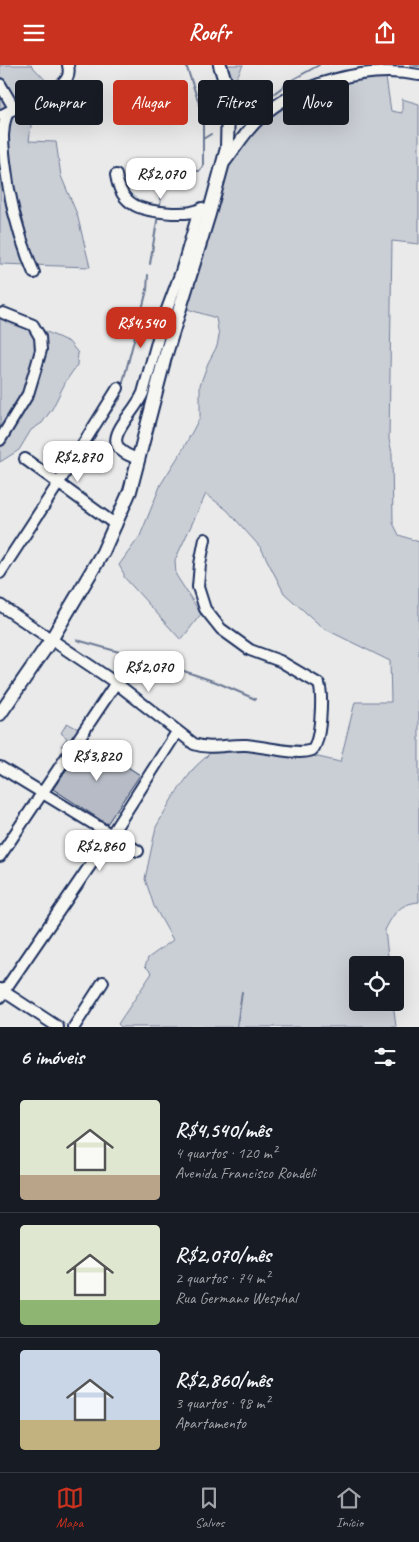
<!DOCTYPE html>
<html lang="pt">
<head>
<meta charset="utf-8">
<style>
	body { margin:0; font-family:Caveat,sans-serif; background:#20242c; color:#f1f3f6; height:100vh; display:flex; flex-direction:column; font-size:19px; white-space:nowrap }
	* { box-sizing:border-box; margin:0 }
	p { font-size:16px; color:#9ea1a6 }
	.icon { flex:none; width:28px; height:28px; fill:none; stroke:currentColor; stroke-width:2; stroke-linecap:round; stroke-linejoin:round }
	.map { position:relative; height:962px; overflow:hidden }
	.sheet { display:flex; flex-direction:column; background:#171b24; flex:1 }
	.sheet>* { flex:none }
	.banner { position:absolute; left:15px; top:15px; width:390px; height:45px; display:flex; gap:10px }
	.fabs { position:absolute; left:349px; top:891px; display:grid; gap:10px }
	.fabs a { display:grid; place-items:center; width:55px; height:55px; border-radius:5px; background:#171b24; box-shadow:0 5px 20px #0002; font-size:25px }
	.price { position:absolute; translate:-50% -42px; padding:0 11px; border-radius:10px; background:#fff; color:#222; font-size:16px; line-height:32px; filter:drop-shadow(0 1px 2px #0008) }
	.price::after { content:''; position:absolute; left:50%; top:30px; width:15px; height:11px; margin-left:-8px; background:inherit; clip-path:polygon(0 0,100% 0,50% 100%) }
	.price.current { background:#c8321e; color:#fff }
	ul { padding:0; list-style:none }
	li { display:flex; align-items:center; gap:15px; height:125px; padding:0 20px }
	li+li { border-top:1px solid #363941 }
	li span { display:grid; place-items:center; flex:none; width:140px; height:100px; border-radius:5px; color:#555 }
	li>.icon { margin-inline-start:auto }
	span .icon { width:60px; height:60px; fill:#fffc; stroke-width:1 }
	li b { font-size:21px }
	h2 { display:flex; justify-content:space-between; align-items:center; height:60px; padding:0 20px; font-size:21px }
	.pill { padding:0 18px; border-radius:5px; background:#171b24; box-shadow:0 5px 20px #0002; font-size:18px; line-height:45px }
	.pill.current { background:#c8321e; color:#fff }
	header { display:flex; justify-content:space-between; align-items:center; height:65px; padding:0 20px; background:#c8321e; color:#fff; font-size:22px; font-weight:800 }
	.menu { display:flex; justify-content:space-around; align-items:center; height:70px; border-top:1px solid #363941; background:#171b24; font-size:14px; color:#9ea1a6 }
	.menu a { display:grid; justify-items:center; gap:2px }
	.menu .current { color:#c8321e }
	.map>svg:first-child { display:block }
	.green { fill:#caced5; stroke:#727e9a }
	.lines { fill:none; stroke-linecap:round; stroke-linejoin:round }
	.stream { stroke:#6c7995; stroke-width:2 }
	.building { fill:#b6bbc6; stroke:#1b2f5e }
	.minor-casing { stroke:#1b2f5e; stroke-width:14 }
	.major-casing { stroke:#1b2f5e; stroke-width:16 }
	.minor { stroke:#f6f6f2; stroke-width:10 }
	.major { stroke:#f6f6f2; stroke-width:12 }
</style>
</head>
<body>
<header><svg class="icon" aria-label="menu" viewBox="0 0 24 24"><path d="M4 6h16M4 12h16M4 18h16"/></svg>Roofr<svg class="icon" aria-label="share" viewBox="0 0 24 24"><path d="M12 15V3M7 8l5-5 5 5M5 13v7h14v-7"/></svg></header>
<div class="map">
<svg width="419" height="962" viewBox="0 0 419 962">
	<rect width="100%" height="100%" fill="#e9eae9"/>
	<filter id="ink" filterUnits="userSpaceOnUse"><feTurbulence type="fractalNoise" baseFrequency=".02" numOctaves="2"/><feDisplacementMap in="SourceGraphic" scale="10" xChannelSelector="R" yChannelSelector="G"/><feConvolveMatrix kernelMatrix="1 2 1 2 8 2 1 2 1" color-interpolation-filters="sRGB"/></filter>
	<g filter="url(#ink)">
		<path class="green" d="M0 0H31L56 26 32 53 29 76 56 77 61 111 77 149 90 202 0 199Z
			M221 0H243L237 12 227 22Z
			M386 13 391 46 402 48V34L419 39V179L392 176 389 374 392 388 393 458 399 470 419 477V837C399 839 394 848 385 865L389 900H358V938H393L396 962H121L118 959 152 908 145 901 148 893 173 875 154 841 145 814 156 762 173 732 195 702 220 679 292 686 340 697 355 637H391L390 596 323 563 284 528 261 483 227 445 206 429 175 495 176 510 201 549 181 575 124 512V509L119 500 140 471 161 419 183 384 200 352V320L208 298 217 281 219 271 216 253 184 243 225 104 270 44 343 14Z
			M0 250 38 263 69 277 78 288 77 300 66 316 52 344 42 358 31 365 19 385 0 397Z
			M67 658 80 665 69 686 61 681 67 673 61 668Z"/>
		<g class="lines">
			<path class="stream" d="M410 0 419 1
				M241 53 292 15 319 0
				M203 74 211 69
				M160 140C166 104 162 106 199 106L203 101V50L186 0
				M150 199 158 150
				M122 321 147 225 148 210
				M95 368 120 334 121 326
				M77 575 172 602 216 617 255 634
				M237 962 242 927"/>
		</g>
		<path class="building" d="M87 675 140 710 107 759 53 724Z"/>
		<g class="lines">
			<defs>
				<path id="minor" d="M0 19 14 43
					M7 48C1 66 3 78 5 97 9 136 19 172 34 208
					M2 50 61 20C68 15 70 9 68 0
					M225 97C236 83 245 67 258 55 296 18 367 0 419 10
					M116 110C121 143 144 146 172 148 183 148 193 149 202 143
					M0 375 28 329 37 299 41 285 40 272 33 260 3 248
					M25 394 116 460
					M139 394C91 380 132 354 143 328L163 255 181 207 199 145
					M0 508 58 419 118 323
					M0 540 116 618 194 679C210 685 229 679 246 680 263 681 297 691 312 685 321 678 323 630 319 619L280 596 250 585 221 564 205 544 198 522 200 499 205 474
					M0 702 138 786
					M0 791 116 618
					M0 924 58 962
					M0 932 111 770 177 667
					M74 962 103 917"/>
				<path id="major" d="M0 649 51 575 103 487 130 426 165 292 209 149 227 83 228 41 225 16 220 0"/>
			</defs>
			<use href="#minor" class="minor-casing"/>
			<use href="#major" class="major-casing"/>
			<use href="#minor" class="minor"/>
			<use href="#major" class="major"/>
		</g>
	</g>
</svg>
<div class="fabs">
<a><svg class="icon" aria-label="locate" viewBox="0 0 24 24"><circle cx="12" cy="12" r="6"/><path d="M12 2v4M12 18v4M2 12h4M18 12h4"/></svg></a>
</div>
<b class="price" style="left:161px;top:135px">R$2,070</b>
<b class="price current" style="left:141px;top:284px">R$4,540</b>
<b class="price" style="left:78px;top:418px">R$2,870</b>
<b class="price" style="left:149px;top:628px">R$2,070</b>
<b class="price" style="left:97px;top:717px">R$3,820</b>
<b class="price" style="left:100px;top:807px">R$2,860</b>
<div class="banner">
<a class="pill">Comprar</a>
<a class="pill current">Alugar</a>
<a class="pill">Filtros</a>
<a class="pill">Novo</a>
</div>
</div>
<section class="sheet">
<h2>6 imóveis<svg class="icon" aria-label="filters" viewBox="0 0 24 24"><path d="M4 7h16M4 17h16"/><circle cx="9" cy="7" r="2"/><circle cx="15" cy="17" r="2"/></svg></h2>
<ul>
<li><span style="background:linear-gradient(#dfe7d0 75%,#b9a48a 0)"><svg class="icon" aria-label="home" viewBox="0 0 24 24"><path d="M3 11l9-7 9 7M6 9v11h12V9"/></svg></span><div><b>R$4,540/mês</b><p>4 quartos · 120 m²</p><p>Avenida Francisco Rondeli</p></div></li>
<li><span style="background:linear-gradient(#dfe7d0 75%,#8fb573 0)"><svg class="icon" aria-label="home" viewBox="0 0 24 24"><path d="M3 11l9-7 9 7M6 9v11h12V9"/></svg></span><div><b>R$2,070/mês</b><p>2 quartos · 74 m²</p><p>Rua Germano Wesphal</p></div></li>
<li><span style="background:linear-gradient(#c9d6e8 70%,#c2b280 0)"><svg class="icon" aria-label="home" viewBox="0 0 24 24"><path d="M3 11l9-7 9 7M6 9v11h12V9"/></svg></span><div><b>R$2,860/mês</b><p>3 quartos · 98 m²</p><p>Apartamento</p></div></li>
</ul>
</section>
<nav class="menu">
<a class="current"><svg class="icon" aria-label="map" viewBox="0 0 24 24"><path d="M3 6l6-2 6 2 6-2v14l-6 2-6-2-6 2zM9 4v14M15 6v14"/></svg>Mapa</a>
<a><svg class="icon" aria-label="saved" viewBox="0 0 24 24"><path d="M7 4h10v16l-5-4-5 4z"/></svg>Salvos</a>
<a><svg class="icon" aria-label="home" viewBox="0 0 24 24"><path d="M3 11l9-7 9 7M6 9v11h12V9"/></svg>Início</a>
</nav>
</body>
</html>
